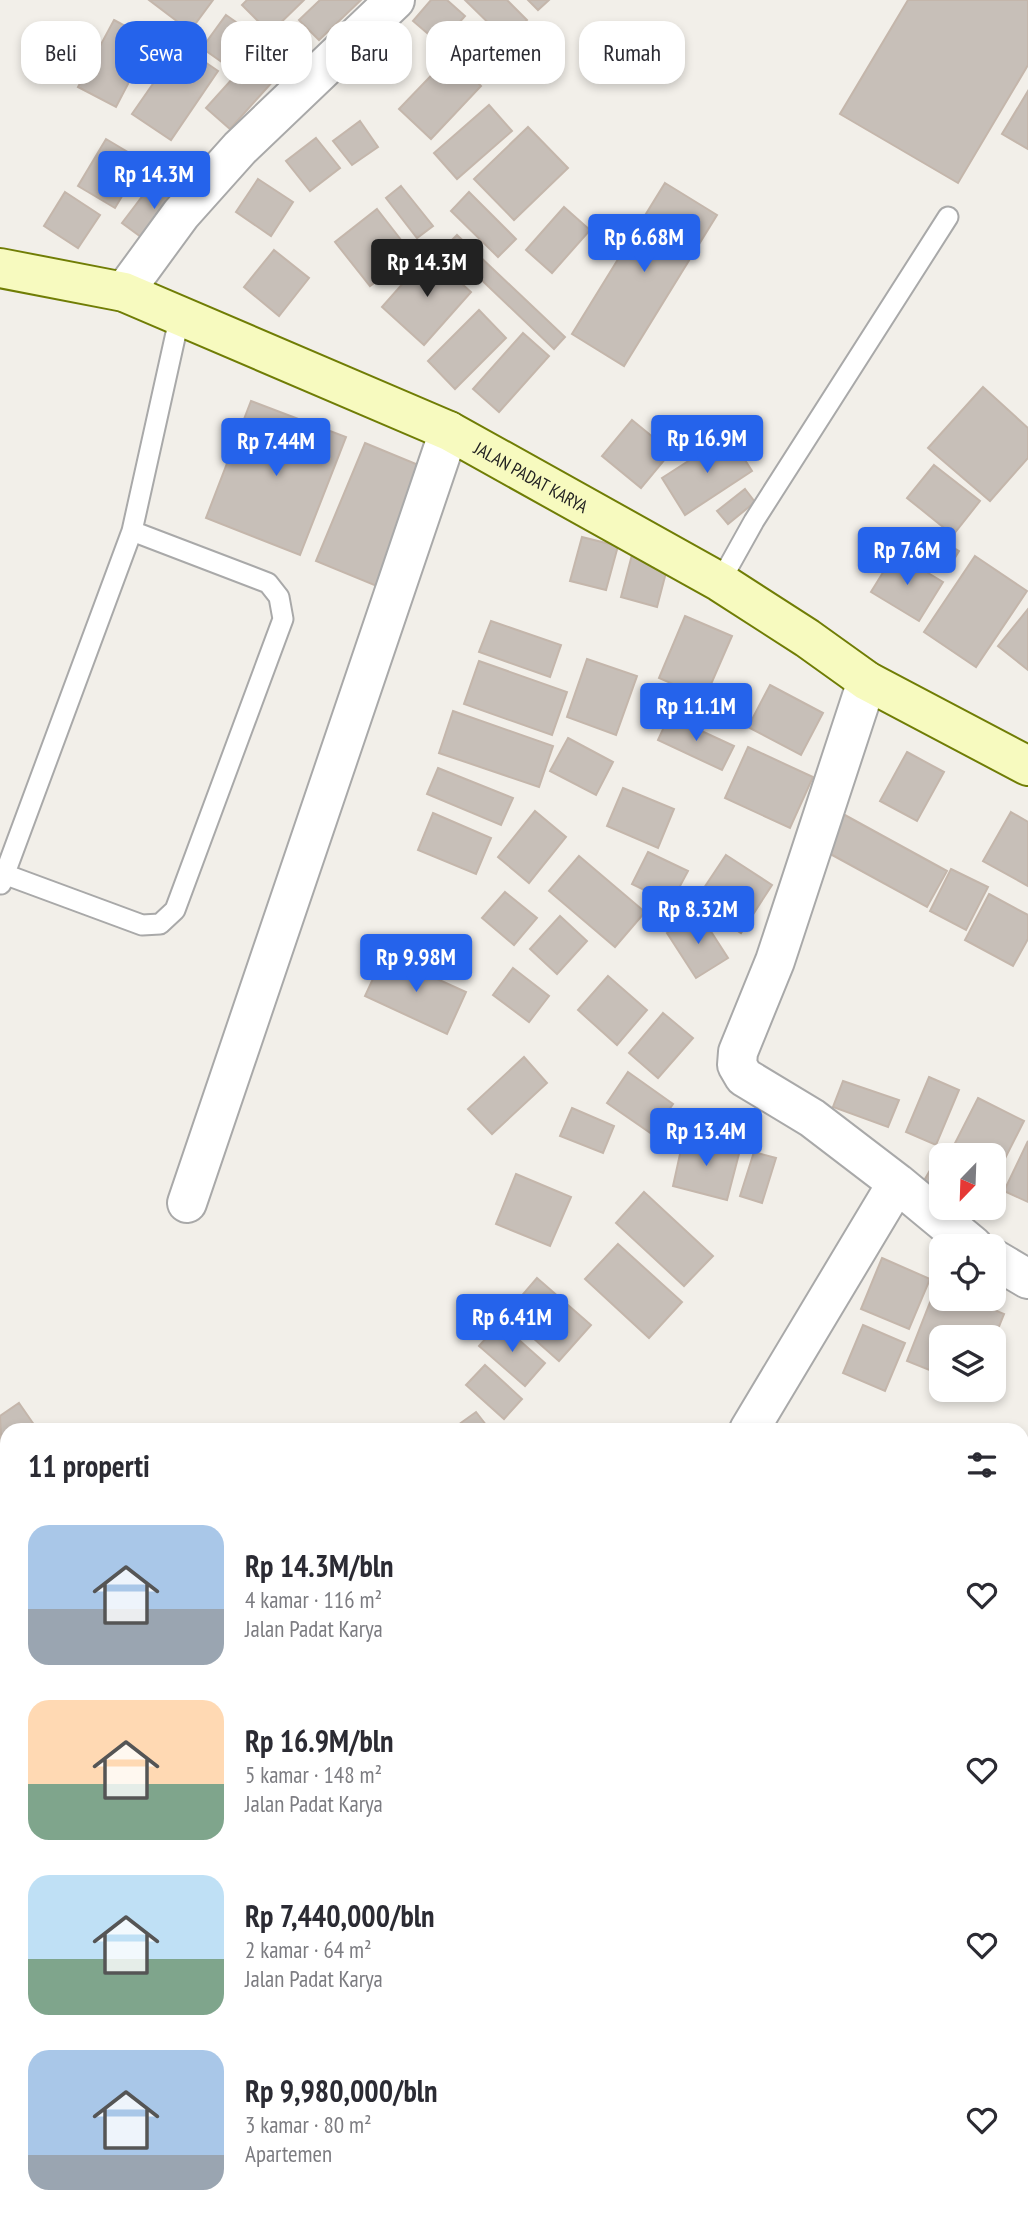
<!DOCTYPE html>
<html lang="id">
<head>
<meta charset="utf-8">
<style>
	body { margin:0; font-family:"PT Sans Narrow",sans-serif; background:#f2f2f3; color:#2b2b33; height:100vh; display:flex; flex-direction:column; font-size:26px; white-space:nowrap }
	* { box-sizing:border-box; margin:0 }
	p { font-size:23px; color:#7c7c81 }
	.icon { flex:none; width:38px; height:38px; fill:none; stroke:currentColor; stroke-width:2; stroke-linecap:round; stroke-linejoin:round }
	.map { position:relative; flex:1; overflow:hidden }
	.drawer { position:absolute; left:0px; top:1423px; width:1029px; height:800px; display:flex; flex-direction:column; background:#fff; border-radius:21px 21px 0 0; box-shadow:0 4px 10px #0003 }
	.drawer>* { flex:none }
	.hud { position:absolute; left:21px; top:21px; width:987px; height:63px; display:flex; gap:14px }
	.needle { width:46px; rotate:203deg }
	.tools { position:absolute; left:929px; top:1143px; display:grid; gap:14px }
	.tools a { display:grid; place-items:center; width:77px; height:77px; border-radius:14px; background:#fff; box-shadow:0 4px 10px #0003; font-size:35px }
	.price { position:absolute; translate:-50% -60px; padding:0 16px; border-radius:7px; background:#2563eb; color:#fff; font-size:23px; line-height:46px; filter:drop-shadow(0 2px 4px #0008) }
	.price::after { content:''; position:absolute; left:50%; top:42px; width:21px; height:16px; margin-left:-10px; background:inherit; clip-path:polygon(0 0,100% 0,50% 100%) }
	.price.on { background:#222; color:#fff }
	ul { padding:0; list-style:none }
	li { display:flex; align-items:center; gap:21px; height:175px; padding:0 28px }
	li span { display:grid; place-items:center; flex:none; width:196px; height:140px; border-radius:21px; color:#555 }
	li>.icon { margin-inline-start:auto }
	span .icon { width:84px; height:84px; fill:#fffc; stroke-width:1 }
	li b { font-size:30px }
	h2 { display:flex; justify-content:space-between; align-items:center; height:84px; padding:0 28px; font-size:30px }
	.chip { padding:0 24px; border-radius:21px; background:#fff; box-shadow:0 4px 10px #0003; font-size:24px; line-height:63px }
	.chip.on { background:#2563eb; color:#fff }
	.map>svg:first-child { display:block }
	.residential { fill:#e0dfdf }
	.building { fill:#c7bfb8; stroke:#c4b6ab; stroke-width:2 }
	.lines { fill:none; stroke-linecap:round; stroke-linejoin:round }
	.lane-casing { stroke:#a9a9a9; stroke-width:23 }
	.street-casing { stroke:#a9a9a9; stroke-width:42 }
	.secondary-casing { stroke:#707d05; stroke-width:42 }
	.lane { stroke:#fff; stroke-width:19 }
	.street { stroke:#fff; stroke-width:38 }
	.secondary { stroke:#f7fabf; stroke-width:38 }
	.labels { text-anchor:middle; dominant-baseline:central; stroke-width:7; stroke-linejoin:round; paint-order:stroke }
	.street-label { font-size:18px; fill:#222; stroke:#fff }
</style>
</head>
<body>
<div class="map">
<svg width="1028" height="2222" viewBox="0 0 1028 2222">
	<rect width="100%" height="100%" fill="#f2efe9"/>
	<path class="residential" d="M511 2216H1001L1000 2222H505Z"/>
	<path class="building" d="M149 0H213L190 31Z
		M247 0H304L270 33 242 5Z
		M320 0H361L319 40 299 20Z
		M431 0H447L465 16 440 44 413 21Z
		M465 0H507L527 20 507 41Z
		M528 0H549L538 10Z
		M908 0H1028V65L958 183 840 114Z
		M226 15 253 34 229 67 202 48Z
		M114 20 151 40 116 107 78 87Z
		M476 24 513 58 495 78 458 44Z
		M180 45 218 71 171 140 132 114Z
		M260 48 284 69 230 129 206 108Z
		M450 56 481 86 431 139 399 109Z
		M1028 91V149L1002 134Z
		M489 105 512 131 457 179 434 153Z
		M360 121 378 147 352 165 333 141Z
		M528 127 568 168 514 220 474 179Z
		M316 138 340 168 310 191 286 161Z
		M106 139 143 161 115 208 78 186Z
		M157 177 186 198 152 245 122 223Z
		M258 179 293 202 271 236 236 212Z
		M665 183 717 215 624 366 572 334Z
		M401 186 433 226 417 238 386 198Z
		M65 192 100 215 78 248 44 226Z
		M469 192 516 239 498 257 451 211Z
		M564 207 590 230 552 273 526 250Z
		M377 209 412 254 370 286 335 242Z
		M457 235 565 337 554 349 446 246Z
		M274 250 309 278 279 316 244 287Z
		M429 254 471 292 424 345 382 307Z
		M479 310 506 338 455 389 428 361Z
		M523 333 549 356 499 412 473 389Z
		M983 387 1028 428V458L990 501 928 448Z
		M251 401 346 437 300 555 206 518Z
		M632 420 671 452 641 488 602 456Z
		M729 435 752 471 685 515 662 478Z
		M365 443 433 471 384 589 316 561Z
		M934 465 980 501 953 535 907 498Z
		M745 489 755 502 728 524 717 511Z
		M922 529 959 551 950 566 913 544Z
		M582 537 618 546 606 590 570 581Z
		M633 551 669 561 657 607 621 597Z
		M895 553 943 582 919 621 871 592Z
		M975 556 1027 591 976 667 924 632Z
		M1028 609V670L998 646Z
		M685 616 732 636 705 698 659 678Z
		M491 621 561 645 550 677 479 652Z
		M587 659 637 676 616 735 567 717Z
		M479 661 567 692 552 735 464 704Z
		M770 685 823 713 801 755 748 727Z
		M453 711 553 746 539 787 439 753Z
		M669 716 734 746 722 770 658 740Z
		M568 738 613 762 596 795 550 771Z
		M748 747 813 777 790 828 725 798Z
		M907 752 944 772 917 821 880 801Z
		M438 768 513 798 501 825 427 794Z
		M623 788 674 809 658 848 607 826Z
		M535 811 566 837 529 883 498 857Z
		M1011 812 1028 822V886L983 861Z
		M433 813 491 838 476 874 418 850Z
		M843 814 947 871 927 907 823 850Z
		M648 852 688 871 671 903 632 884Z
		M726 855 772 885 741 933 694 903Z
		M579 856 645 912 615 947 549 891Z
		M951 869 988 887 966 930 930 911Z
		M505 892 537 918 514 945 482 918Z
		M989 894 1028 915V939L1013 966 965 940Z
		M699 913 728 958 696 978 667 933Z
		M560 916 587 941 557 974 530 949Z
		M384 955 466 992 447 1034 365 996Z
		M513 968 549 996 529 1022 493 995Z
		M608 976 647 1010 617 1045 578 1010Z
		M663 1013 693 1038 658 1078 629 1053Z
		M524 1057 547 1083 492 1134 468 1109Z
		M628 1072 673 1104 652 1134 607 1103Z
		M929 1077 959 1090 936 1145 906 1132Z
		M843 1081 899 1100 888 1127 833 1107Z
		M978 1098 1024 1121 994 1180V1155H949Z
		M572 1108 614 1126 603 1153 560 1136Z
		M684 1136 740 1150 727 1200 673 1186Z
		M1028 1141V1202L1004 1191Z
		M754 1152 776 1158 762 1203 740 1196Z
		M932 1167 942 1173V1201L919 1189Z
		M516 1174 571 1197 550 1246 496 1224Z
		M644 1192 713 1256 684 1286 616 1223Z
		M618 1244 682 1302 649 1338 585 1279Z
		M882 1258 930 1279 909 1329 861 1309Z
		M537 1278 591 1325 559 1361 506 1314Z
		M936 1287 942 1289V1298H966L1004 1314 994 1339 942 1337V1375L907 1361Z
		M500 1323 545 1363 525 1386 479 1346Z
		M863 1325 905 1343 885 1391 843 1373Z
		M485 1365 522 1399 504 1419 466 1385Z
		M19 1403 37 1429 7 1430V1449L2 1453 0 1416Z
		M476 1412 490 1430H451Z
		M0 1533 7 1543V1561L0 1565Z
		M7 1702V1772L0 1781V1710Z
		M1022 1737 1028 1741V1755L1022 1764Z
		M7 1915V1969L0 1964V1924Z
		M7 1994V2089L0 2084V2005Z
		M0 2099 7 2103 0 2120Z
		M7 2132V2188L0 2183V2142Z
		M180 2216H233L228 2222H176Z
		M273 2216H332L341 2222H282Z
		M353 2216H371L366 2222Z"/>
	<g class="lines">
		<defs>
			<path id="lane" d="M720 582 754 521 948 217
				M4 874 142 925 160 924 175 910 283 619 279 597 268 583 132 531
				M1 884 132 531 180 315"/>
			<path id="street" d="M124 292 181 214 240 148 395 0
				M867 681 775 961 738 1052 737 1065 744 1077 812 1118 897 1183 973 1246
				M187 1203 449 431
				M994 1259 1028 1279
				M749 1430 897 1183
				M0 1619 7 1626
				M1022 2054 1028 2056
				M954 2216 969 2220 980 2216
				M37 2222 42 2216
				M554 2222 560 2216"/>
			<g id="secondary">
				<path id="s1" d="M0 268 124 292 449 431 720 582 807 638 867 681 1028 766"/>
			</g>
		</defs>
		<use href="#lane" class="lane-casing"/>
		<use href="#street" class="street-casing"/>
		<use href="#secondary" class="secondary-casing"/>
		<use href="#lane" class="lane"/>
		<use href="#street" class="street"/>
		<use href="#secondary" class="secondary"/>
	</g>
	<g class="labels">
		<g class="street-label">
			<text stroke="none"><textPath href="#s1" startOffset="574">JALAN PADAT KARYA</textPath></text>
		</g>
	</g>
</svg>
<div class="tools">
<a><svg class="needle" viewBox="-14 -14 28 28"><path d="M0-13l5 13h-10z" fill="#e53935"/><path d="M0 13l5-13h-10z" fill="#7c7c81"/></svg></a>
<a><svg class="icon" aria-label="locate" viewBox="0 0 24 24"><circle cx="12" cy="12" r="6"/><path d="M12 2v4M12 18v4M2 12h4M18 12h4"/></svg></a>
<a><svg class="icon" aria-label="layers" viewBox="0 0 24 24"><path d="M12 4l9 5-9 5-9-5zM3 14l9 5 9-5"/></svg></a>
</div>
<b class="price" style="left:154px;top:211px">Rp 14.3M</b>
<b class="price" style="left:644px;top:274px">Rp 6.68M</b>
<b class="price on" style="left:427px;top:299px">Rp 14.3M</b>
<b class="price" style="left:707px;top:475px">Rp 16.9M</b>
<b class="price" style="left:276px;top:478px">Rp 7.44M</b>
<b class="price" style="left:907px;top:587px">Rp 7.6M</b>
<b class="price" style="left:696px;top:743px">Rp 11.1M</b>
<b class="price" style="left:698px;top:946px">Rp 8.32M</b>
<b class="price" style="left:416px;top:994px">Rp 9.98M</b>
<b class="price" style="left:706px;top:1168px">Rp 13.4M</b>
<b class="price" style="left:512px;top:1354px">Rp 6.41M</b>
<div class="hud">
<a class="chip">Beli</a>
<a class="chip on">Sewa</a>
<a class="chip">Filter</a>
<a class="chip">Baru</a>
<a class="chip">Apartemen</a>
<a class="chip">Rumah</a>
</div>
<section class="drawer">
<h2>11 properti<svg class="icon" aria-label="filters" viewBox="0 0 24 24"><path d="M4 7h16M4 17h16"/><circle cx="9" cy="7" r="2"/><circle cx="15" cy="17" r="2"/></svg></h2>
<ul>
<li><span style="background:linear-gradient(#a9c7e8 60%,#9aa5b1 0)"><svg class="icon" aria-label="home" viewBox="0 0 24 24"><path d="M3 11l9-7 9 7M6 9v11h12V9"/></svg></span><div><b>Rp 14.3M/bln</b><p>4 kamar · 116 m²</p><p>Jalan Padat Karya</p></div><svg class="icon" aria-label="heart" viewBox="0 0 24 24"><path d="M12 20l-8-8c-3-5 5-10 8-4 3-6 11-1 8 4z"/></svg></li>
<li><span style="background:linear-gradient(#ffd9b3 60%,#7fa58c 0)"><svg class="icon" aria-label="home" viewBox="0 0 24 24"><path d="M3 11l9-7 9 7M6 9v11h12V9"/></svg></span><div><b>Rp 16.9M/bln</b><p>5 kamar · 148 m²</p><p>Jalan Padat Karya</p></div><svg class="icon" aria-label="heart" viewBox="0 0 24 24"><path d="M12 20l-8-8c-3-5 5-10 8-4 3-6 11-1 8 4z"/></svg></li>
<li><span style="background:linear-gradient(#bfe0f5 60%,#7fa58c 0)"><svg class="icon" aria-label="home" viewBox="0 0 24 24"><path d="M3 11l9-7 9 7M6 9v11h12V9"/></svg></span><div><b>Rp 7,440,000/bln</b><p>2 kamar · 64 m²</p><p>Jalan Padat Karya</p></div><svg class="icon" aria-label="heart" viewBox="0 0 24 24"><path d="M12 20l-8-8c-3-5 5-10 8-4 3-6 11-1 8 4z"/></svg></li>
<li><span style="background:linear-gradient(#a9c7e8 75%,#9aa5b1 0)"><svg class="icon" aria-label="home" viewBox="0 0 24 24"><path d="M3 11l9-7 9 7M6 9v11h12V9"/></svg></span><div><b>Rp 9,980,000/bln</b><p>3 kamar · 80 m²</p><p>Apartemen</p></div><svg class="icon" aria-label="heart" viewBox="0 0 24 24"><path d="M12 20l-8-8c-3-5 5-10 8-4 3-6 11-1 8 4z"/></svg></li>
</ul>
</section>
</div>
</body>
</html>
